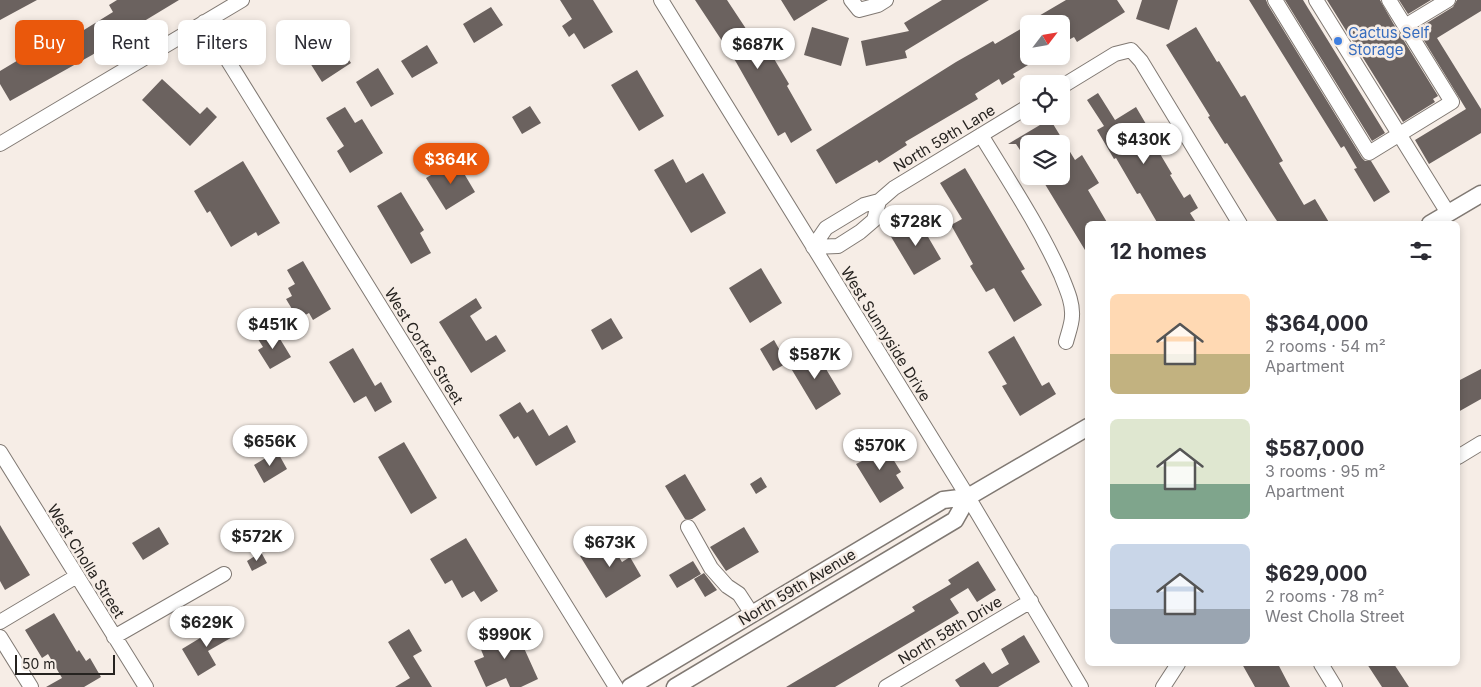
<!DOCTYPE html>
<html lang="en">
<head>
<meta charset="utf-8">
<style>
	body { margin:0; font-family:Inter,sans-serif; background:#f2f2f3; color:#2b2b33; height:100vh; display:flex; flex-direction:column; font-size:19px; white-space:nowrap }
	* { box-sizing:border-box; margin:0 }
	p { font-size:16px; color:#7c7c81 }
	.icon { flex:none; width:28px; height:28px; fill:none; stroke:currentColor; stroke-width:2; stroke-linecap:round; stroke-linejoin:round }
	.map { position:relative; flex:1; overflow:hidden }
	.side { position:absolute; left:1085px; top:221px; width:375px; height:445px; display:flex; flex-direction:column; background:#fff; border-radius:8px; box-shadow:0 2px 8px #0003 }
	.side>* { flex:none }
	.top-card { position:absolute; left:15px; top:20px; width:475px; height:45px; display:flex; gap:10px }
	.needle { width:32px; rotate:59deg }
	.controls { position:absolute; left:1020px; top:15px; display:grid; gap:10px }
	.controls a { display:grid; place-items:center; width:50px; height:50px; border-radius:8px; background:#fff; box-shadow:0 2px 8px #0003; font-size:25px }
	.scale { position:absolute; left:15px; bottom:12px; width:100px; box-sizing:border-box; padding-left:5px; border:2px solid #262320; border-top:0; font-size:14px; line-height:18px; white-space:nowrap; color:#262320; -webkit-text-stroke:4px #f6ede6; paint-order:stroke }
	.price { position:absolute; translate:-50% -42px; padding:0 11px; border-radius:18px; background:#fff; color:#222; font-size:16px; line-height:32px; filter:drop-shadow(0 1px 2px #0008) }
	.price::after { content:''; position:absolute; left:50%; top:30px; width:15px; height:11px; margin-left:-8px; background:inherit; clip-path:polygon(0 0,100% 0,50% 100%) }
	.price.active { background:#ea580c; color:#fff }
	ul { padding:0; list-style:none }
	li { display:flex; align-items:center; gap:15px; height:125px; padding:0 25px }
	li span { display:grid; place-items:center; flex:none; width:140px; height:100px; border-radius:8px; color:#555 }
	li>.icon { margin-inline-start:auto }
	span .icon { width:60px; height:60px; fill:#fffc; stroke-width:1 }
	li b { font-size:21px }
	h2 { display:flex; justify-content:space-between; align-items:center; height:60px; padding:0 25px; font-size:21px }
	.chip { padding:0 18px; border-radius:8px; background:#fff; box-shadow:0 2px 8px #0003; font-size:18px; line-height:45px }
	.chip.active { background:#ea580c; color:#fff }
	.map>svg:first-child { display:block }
	.building { fill:#6b625f }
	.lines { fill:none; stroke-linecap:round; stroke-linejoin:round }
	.minor-casing { stroke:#807973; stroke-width:16 }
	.major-casing { stroke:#807973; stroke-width:19 }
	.minor { stroke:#fff; stroke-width:14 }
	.major { stroke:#fff; stroke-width:16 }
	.shop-dot { fill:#3f7fe0; stroke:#f6ede6; stroke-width:2 }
	.labels { text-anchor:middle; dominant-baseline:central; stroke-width:5; stroke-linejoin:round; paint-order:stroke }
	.shop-label { font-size:15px; fill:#366cbe; stroke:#f6ede6; text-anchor:start }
	.street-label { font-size:15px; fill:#262320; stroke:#f6ede6 }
</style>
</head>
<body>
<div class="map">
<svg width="1481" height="687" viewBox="0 0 1481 687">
	<rect width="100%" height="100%" fill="#f6ede6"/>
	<path class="building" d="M0 0H37L0 20Z
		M117 0H179L136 26 92 55 10 101 0 84V71L40 47 37 43 73 22 79 33 113 12 109 5Z
		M560 0H593L613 32 584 49 574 33 569 37 562 26 572 19Z
		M695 0H727L764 56 770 52 789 84 787 86 812 130 791 143 785 132 778 136 736 62Z
		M781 0H828L794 21Z
		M942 0H989L905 51 907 58 866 66 861 41 909 31 904 23Z
		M1066 0H1117L1125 12 1077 42 1074 37 1061 44V24H1041L1037 17Z
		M1142 0H1178L1169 30 1136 19Z
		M1249 0H1266L1268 5 1362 158 1365 161H1371L1390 192 1374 202 1354 169 1357 168 1344 146 1341 148Z
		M1285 0H1303L1385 133 1372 141Z
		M1327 0H1380L1393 23 1438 96 1433 99 1435 102 1403 122Z
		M1399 0H1431L1408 14Z
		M1457 0H1481V11L1437 38 1481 109V133L1429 164 1415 140 1466 109 1420 34 1426 31 1422 26 1453 7Z
		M491 7 503 25 474 43 463 24Z
		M317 21 334 48 339 45 351 63 322 82 293 36Z
		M1029 24V56H1043L1013 74 1015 77 1002 85 999 79 975 94 978 99 905 142 907 145 879 163 877 160 836 184 816 150 956 62 993 41 995 44Z
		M812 27 849 38 841 66 804 55Z
		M1196 27 1217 62 1219 61 1241 97 1245 95 1283 161 1279 163 1304 205 1315 199 1330 224H1279L1273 215 1227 143 1225 144 1208 117 1210 116 1166 45Z
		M427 45 438 63 412 78 401 61Z
		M378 68 394 94 371 107 356 82Z
		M637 70 664 116 639 131 611 85Z
		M162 79 200 114 207 107 217 117 190 146 142 100Z
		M1098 93 1115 120 1136 107 1153 136 1150 137 1172 174 1170 175 1184 198 1190 194 1198 208 1190 213 1197 224H1158L1140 193 1137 194 1116 158 1114 159 1097 130 1104 126 1087 100Z
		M530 106 541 123 522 134 512 117Z
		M345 107 355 123 362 119 383 153 350 173 337 151 344 146 326 118Z
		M1050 119 1075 160 1082 155 1099 183 1088 190 1108 224H1088V255L1040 176H1061V144H1029V149L1022 153 1016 144H1008Z
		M673 159 686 183 703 173 726 213 691 233 654 170Z
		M456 160 475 192 446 210 426 178Z
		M243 161 280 223 258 236 256 232 231 247 210 211 207 213 194 191Z
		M965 168 1025 269 1021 271 1042 305 1014 322 994 288 986 292 970 266 973 264 951 225 962 219 940 183Z
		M401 192 424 230 420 233 431 253 411 264 377 206Z
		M917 218 941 259 914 275 890 235Z
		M303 261 331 309 313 320 309 313 298 319 286 299 292 296 288 288 295 284 287 270Z
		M761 268 782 303 750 323 729 288Z
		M476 298 482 308 470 316 486 341 496 335 506 351 471 373 439 322Z
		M611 318 623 338 602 350 591 330Z
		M274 329 291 357 270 369 258 350 263 347 258 339Z
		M1014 336 1042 386 1049 382 1056 394 1020 416 1002 386 1007 384 988 352Z
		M774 340 787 363 773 371 760 349Z
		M353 348 375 386 381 382 392 402 375 412 366 396 354 403 329 362Z
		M814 349 841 394 816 410 789 365Z
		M1481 369V399L1458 412V381Z
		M520 402 527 413 533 409 549 436 567 425 576 442 536 466 518 436 514 439 499 415Z
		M880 438 901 472 896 475 904 488 880 503 856 464 862 461 857 453Z
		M404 442 437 498 411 514 378 457Z
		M277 451 287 469 264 483 254 465Z
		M685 474 706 510 692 519H685L665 486Z
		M761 477 767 487 756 494 750 484Z
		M0 525 30 575 5 590 0 581Z
		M159 527 169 544 143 560 132 543Z
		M744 527 759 552 726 571 710 547Z
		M466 538 498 591 481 602 474 591 462 598 452 580 445 584 430 559Z
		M608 539 622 562 630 557 641 576 606 598 580 556Z
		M261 552 267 563 252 571 247 561Z
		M693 561 701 574 677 588 669 575Z
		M978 561 996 590 977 602 968 588 950 599 959 613 835 687H786L915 611 912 607 951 584 948 580Z
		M704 573 717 590 705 597 694 579Z
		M54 613 77 652 79 650 86 661 90 658 101 677 84 687H46L62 678 48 654 42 658 25 630Z
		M228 621 236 635 208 651 216 665 198 676 182 649Z
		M514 626 538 679 521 687H510L506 678 486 687 474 661 484 657 478 642Z
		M409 629 422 651 413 656 432 687H395L410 678 388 642Z
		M1024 635 1040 662 998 687H960L955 680 984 662 992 674 1009 664 1001 649Z
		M1242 664H1278L1290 687H1255Z
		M1367 664H1394L1409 687H1382Z"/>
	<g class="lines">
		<defs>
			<path id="minor" d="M661 0 968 497 1081 687
				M851 0 859 10 878 5 886 0
				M1275 0 1369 153 1452 102 1405 26 1448 0
				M1316 0 1448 213
				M1389 0 1405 26
				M204 22 616 687
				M1061 87 1115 54 1131 50 1141 61 1240 224
				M981 135C1009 181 1039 226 1061 275 1066 288 1073 302 1072 316 1072 324 1068 334 1066 342
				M0 144 242 0
				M813 247 826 228 864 205 879 201 894 188 1029 106
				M813 247 838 246 860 232 874 220 879 201
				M0 452 146 687
				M1458 457 1481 443
				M688 527 711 568 727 586 739 594 752 614
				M0 622 77 576
				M0 637 31 687
				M114 637 224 574
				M1321 664 1335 687
				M886 687 1031 601
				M1163 687 1178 664"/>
			<path id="major" d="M1430 224 1481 194
				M630 687 943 500 968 497 1088 427
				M675 687 955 520 968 497"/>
		</defs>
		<use href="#minor" class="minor-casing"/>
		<use href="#major" class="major-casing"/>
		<use href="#minor" class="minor"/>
		<use href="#major" class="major"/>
	</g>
	<circle class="shop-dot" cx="1338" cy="41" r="5"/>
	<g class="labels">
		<g class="shop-label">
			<text x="1348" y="32">Cactus Self<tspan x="1348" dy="17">Storage</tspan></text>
		</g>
		<g class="street-label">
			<text transform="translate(944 138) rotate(-31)">North 59th Lane</text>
			<text transform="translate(886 334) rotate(58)">West Sunnyside Drive</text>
			<text transform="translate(424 346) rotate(58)">West Cortez Street</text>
			<text transform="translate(86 561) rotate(58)">West Cholla Street</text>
			<text transform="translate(797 587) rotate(-31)">North 59th Avenue</text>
			<text transform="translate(950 630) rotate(-31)">North 58th Drive</text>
		</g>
	</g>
</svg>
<div class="controls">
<a><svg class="needle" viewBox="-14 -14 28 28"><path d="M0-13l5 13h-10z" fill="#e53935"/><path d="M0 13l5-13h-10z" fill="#7c7c81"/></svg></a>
<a><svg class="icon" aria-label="locate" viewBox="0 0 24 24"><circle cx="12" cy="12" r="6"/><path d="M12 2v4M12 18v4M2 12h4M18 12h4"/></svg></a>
<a><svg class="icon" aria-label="layers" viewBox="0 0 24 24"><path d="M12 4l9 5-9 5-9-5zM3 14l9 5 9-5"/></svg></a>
</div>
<div class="scale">50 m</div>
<b class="price" style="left:758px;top:70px">$687K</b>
<b class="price" style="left:1144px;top:165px">$430K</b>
<b class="price active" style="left:451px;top:185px">$364K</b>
<b class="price" style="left:916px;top:247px">$728K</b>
<b class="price" style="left:273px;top:350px">$451K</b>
<b class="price" style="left:815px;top:380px">$587K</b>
<b class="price" style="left:270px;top:467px">$656K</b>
<b class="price" style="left:880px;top:471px">$570K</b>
<b class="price" style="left:257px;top:562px">$572K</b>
<b class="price" style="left:610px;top:568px">$673K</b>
<b class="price" style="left:207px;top:648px">$629K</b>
<b class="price" style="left:505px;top:660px">$990K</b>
<div class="top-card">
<a class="chip active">Buy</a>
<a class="chip">Rent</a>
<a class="chip">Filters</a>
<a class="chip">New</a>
</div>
<section class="side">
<h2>12 homes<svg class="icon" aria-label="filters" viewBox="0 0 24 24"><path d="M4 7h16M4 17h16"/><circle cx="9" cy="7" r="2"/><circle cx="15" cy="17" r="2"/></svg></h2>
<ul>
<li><span style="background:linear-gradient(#ffd9b3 60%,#c2b280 0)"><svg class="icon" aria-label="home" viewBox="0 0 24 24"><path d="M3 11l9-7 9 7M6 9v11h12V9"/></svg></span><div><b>$364,000</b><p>2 rooms · 54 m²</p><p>Apartment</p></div></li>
<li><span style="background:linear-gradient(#dfe7d0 65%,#7fa58c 0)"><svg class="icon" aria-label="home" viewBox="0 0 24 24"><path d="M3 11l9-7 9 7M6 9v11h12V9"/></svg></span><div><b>$587,000</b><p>3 rooms · 95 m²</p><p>Apartment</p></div></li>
<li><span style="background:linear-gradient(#c9d6e8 65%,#9aa5b1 0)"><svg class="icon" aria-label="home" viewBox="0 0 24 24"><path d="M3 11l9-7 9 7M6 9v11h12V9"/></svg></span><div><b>$629,000</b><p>2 rooms · 78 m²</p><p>West Cholla Street</p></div></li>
</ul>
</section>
</div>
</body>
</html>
